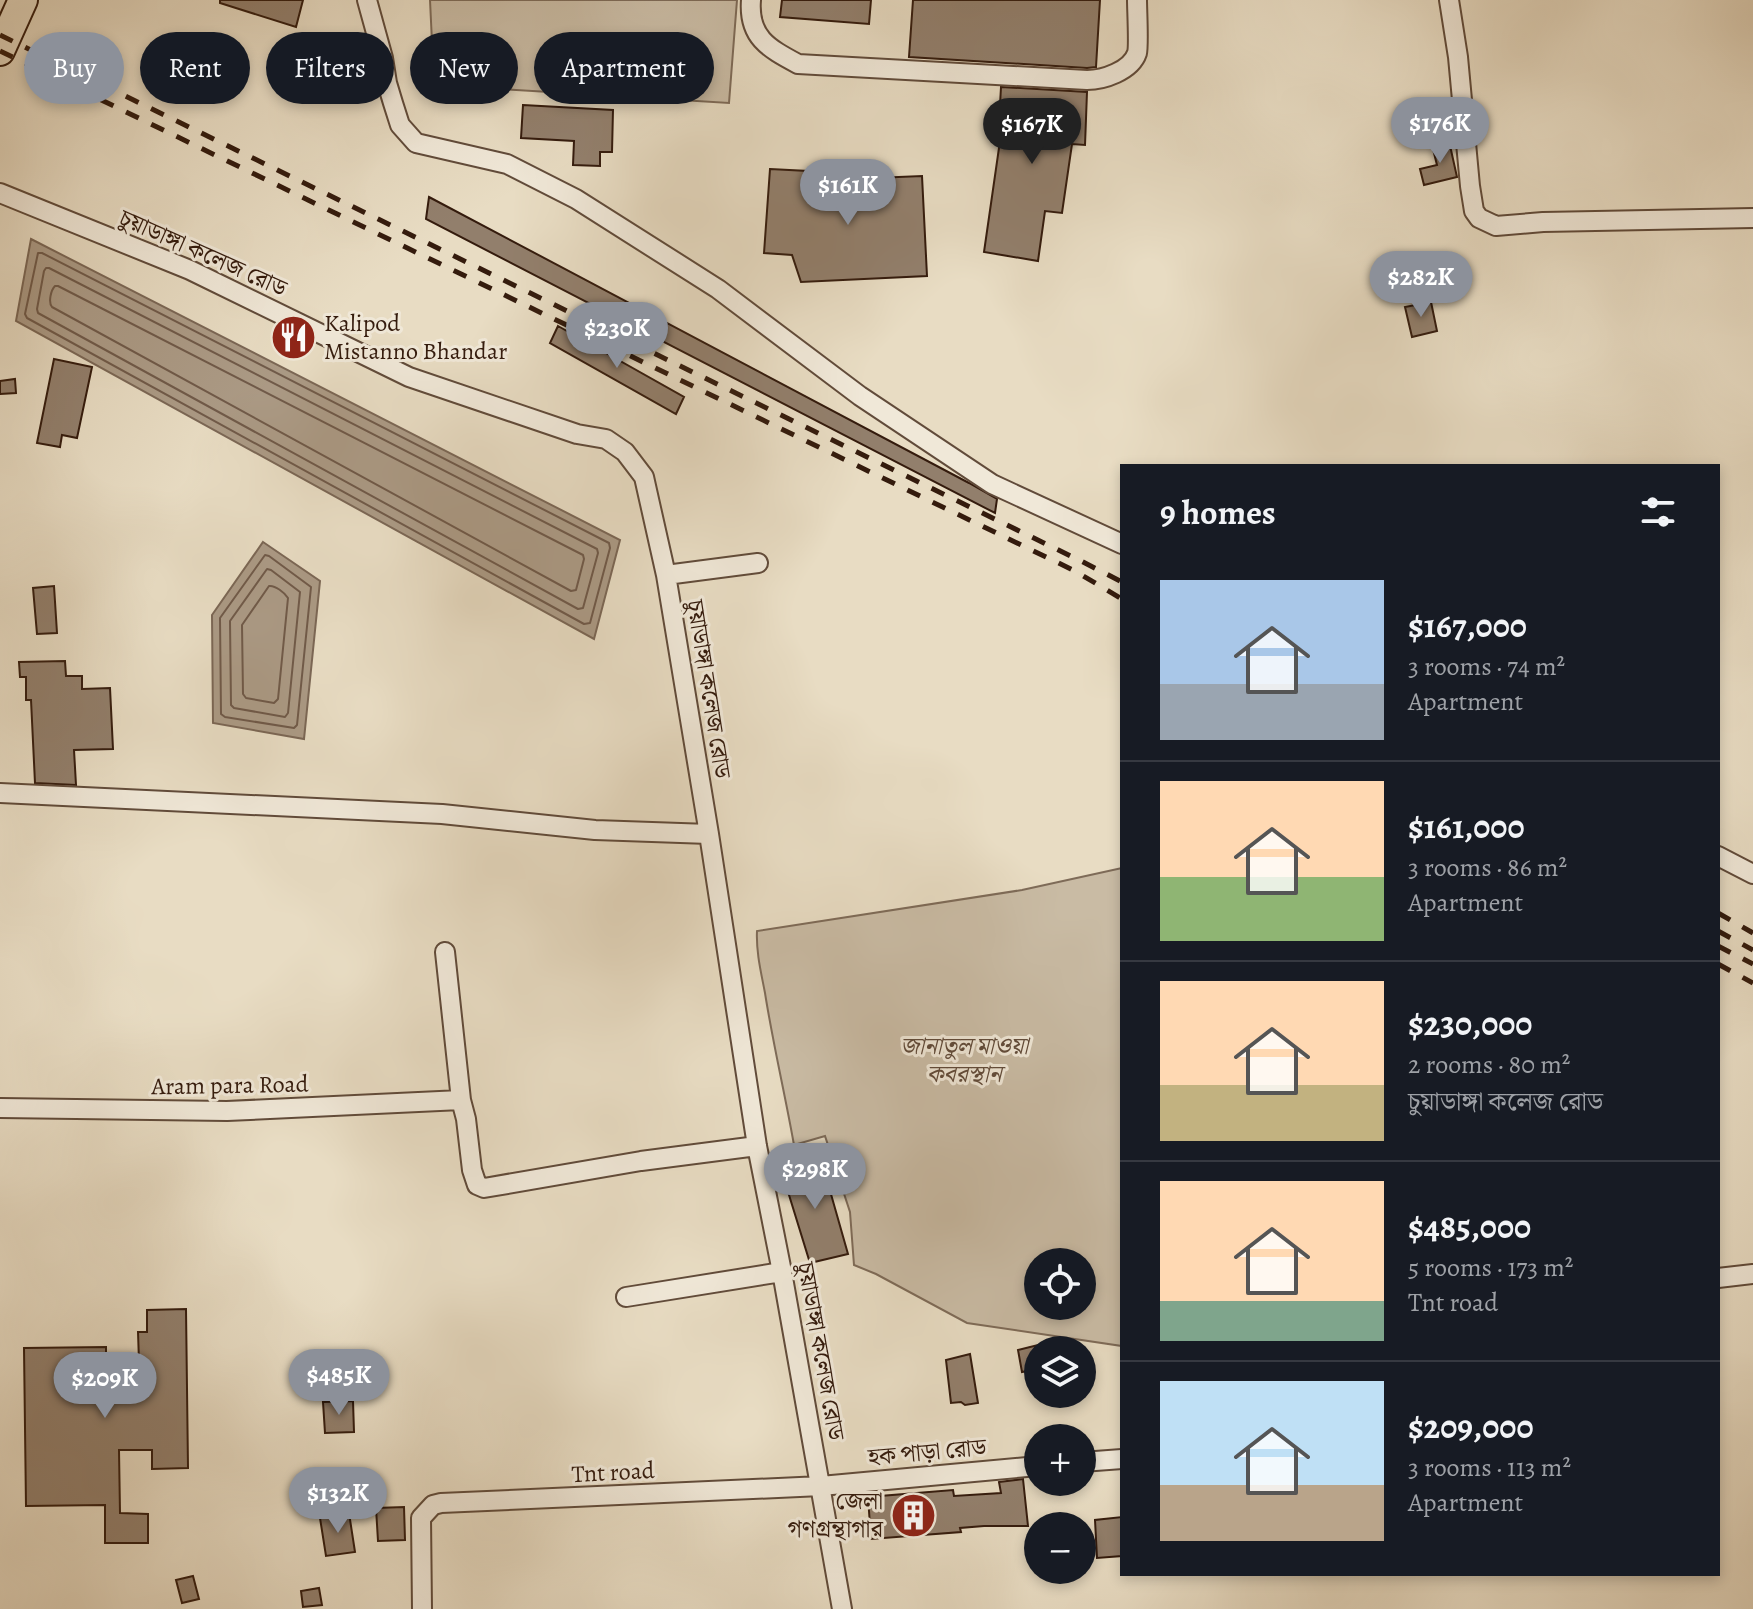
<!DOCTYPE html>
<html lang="en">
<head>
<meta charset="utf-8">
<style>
	body { margin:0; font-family:Alegreya,"Noto Serif Bengali",serif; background:#20242c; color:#f1f3f6; height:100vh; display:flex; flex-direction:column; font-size:30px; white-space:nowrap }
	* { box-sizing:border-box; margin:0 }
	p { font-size:26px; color:#9ea1a6 }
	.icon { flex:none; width:44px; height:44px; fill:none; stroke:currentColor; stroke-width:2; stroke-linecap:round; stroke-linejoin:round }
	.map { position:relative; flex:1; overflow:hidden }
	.sheet { position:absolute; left:1120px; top:464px; width:600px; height:1112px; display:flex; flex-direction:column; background:#171b24; border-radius:0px; box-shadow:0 4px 12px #0003 }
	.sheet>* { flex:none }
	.guide { position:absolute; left:24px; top:32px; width:760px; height:72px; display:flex; gap:16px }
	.buttons { position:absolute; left:1024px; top:1248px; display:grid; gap:16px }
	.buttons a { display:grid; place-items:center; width:72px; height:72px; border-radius:50%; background:#171b24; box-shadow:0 4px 12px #0003; font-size:40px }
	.price { position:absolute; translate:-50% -68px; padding:0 18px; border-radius:28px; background:#8c9099; color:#fff; font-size:26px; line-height:52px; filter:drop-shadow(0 2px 4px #0008) }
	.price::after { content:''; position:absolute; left:50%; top:48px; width:24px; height:18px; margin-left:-12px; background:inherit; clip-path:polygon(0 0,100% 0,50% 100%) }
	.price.selected { background:#222; color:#fff }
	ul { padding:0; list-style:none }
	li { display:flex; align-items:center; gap:24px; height:200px; padding:0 40px }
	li+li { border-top:2px solid #363941 }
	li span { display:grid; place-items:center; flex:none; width:224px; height:160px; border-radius:0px; color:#555 }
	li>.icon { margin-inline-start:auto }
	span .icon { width:96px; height:96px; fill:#fffc; stroke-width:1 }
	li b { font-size:34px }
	h2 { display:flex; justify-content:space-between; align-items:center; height:96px; padding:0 40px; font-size:34px }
	.pill { padding:0 28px; border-radius:36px; background:#171b24; box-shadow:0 4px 12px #0003; font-size:28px; line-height:72px }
	.pill.selected { background:#8c9099; color:#fff }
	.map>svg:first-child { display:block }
	.green { fill:#c9bba4; stroke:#7e6b58; stroke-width:2; fill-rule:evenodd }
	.water { fill:#ab9a85; stroke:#7b6755; stroke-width:2 }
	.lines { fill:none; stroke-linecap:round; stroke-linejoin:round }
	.shore { stroke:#705a49; stroke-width:2 }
	.building { fill:#927f6c; stroke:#341b0d; stroke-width:2 }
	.minor-casing { stroke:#614b3a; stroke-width:22 }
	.primary-casing { stroke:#341b0d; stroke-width:32 }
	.minor { stroke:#f0e8d8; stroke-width:18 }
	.primary { stroke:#e8dcc3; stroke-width:28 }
	.rail { stroke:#341b0d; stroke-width:5; stroke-dasharray:14 14; stroke-linecap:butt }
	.labels { text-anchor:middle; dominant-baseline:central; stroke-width:6; stroke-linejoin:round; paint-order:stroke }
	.street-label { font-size:24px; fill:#341b0d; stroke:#f0e8d8 }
	.poi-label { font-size:24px; fill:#341b0d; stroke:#f0e8d8; text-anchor:start }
	.park-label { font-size:24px; font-style:italic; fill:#614b3a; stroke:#f0e8d8 }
</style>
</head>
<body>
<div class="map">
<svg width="1753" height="1609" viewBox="0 0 1753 1609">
	<rect width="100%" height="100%" fill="#e8dcc3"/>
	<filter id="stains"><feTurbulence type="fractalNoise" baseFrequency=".0025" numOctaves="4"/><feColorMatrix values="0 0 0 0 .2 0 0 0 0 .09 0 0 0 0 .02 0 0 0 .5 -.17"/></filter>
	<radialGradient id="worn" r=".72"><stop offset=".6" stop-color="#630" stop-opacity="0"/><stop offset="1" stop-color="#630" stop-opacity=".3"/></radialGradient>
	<path class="green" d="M430 0H737L729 103 434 85Z
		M1122 868V1346L967 1323 876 1274 854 1265 850 1212 825 1136 794 1145C785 1094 773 1044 765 993 761 972 756 952 757 931L1022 890ZM1038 1262H1082V1306H1038Z"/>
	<path class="water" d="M31 239 620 540 594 639 16 321Z
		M263 542 320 581 304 739 213 723 212 615Z"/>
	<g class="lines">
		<path class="shore" d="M38 253H42L609 543 610 548 590 623 584 624 27 318 25 314Z
			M46 268H49L597 549 598 553 583 608 578 609 38 313 37 309 44 271Z
			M55 286H58L583 555 584 559 576 590 571 591 52 307C48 302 51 290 55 286Z
			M265 555 269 556 311 587 297 725 294 728 225 717 221 714 220 618Z
			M267 569 271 570 300 592 288 713 285 717 234 708 231 705 230 621Z
			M269 586C275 585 285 593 288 598L278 699 274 703 246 698 243 694 242 625Z"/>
	</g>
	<path class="building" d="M220 0H303L296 27 220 3Z
		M782 0H871L869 24 780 17Z
		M913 0H1100L1096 67 1087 68 909 57Z
		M1001 87 1087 92 1085 145 1072 144 1062 213 1045 211 1038 261 984 252 1000 141H998Z
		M523 105 613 110 612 152H600V166L573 165 574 141 521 138Z
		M1449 141 1457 177 1424 185 1420 169 1437 165 1432 145Z
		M770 169 808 171 807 187 846 190 850 179 922 176 927 276 801 282 792 255 764 253Z
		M429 197 969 483 997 499 995 513 426 219Z
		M1431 302 1437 331 1412 337 1405 307Z
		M558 326 684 397 676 414 550 343Z
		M54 359 92 367 77 438 62 435 60 447 37 443Z
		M15 379 16 393 0 394V381Z
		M54 586 57 633 37 634 33 588Z
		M65 661 66 676H82V689L110 688 113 749 74 750 76 785 35 783 31 700H26V677H20L19 662Z
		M821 1159 848 1254 810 1263 781 1169Z
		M186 1309 188 1468 152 1469V1450H119L120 1513 148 1514V1543H105V1505L26 1506 24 1348 106 1347V1363L139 1362 138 1332H147V1310Z
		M1038 1345V1369L1022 1372 1018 1350Z
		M970 1354 978 1403 965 1405 961 1402 951 1403 946 1360Z
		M353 1401 354 1432 325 1433 323 1402Z
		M1023 1479 1028 1526H984L960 1528 961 1532 871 1539 868 1497 953 1490 954 1496 1001 1493 999 1482Z
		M404 1507 405 1540 378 1541 376 1508Z
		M349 1513 355 1552 326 1556 320 1518Z
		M1122 1517V1556L1097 1558 1095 1520Z
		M193 1576 199 1599 182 1603 176 1580Z
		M319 1588 322 1605 303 1607 301 1591Z"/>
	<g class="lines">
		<defs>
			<path id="minor" d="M367 0 383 58 387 83 393 103 400 125 416 143 507 164 576 199 718 289 860 396 992 484 1122 544
				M751 0C748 37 768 48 798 64L1087 80C1103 80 1131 71 1137 53 1139 46 1137 10 1137 0
				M1449 0 1458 57 1470 186 1474 211 1479 218 1496 226 1543 222 1753 218
				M0 193 190 270 409 377 577 434 606 439 625 452 644 477 666 575 709 834 757 1146 782 1272 842 1609
				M666 575 758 563
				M0 793 442 814 595 830 709 834
				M1718 856 1753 874
				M445 952 461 1100 466 1119 472 1170 477 1185 484 1188 641 1161 757 1146
				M0 1108 227 1111 461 1100
				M1718 1278 1753 1274
				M626 1297 782 1272
				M1082 1462 1122 1459
				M422 1609 421 1518 433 1505 441 1503 821 1486 1038 1466"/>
			<path id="primary" d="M0 51 23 0"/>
		</defs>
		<use href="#minor" class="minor-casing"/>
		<use href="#primary" class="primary-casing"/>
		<use href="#minor" class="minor"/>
		<use href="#primary" class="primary"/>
		<path class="rail" d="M0 35 1081 561 1122 582
			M0 51 1075 571 1122 599
			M1718 913 1753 933
			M1718 931 1753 950
			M1718 946 1753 964
			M1718 964 1753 983"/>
	</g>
	<defs>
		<symbol id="restaurant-disc" viewBox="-11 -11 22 22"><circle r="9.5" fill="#8f2418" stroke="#f0e8d8"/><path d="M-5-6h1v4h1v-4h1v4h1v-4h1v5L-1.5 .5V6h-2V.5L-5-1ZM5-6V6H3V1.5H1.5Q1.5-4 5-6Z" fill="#fff"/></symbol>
		<symbol id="building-disc" viewBox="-11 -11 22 22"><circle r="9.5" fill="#8f2418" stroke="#f0e8d8"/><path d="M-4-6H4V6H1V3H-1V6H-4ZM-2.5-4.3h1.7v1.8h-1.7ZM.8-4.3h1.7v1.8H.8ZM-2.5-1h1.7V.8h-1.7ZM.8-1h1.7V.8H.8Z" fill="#fff"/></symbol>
	</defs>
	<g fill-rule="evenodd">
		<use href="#restaurant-disc" x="268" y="312" width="51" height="51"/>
		<use href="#building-disc" x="888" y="1490" width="51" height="51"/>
	</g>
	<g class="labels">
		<g class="street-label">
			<text transform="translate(203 253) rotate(24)">চুয়াডাঙ্গা কলেজ রোড</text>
			<text transform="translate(709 689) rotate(81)">চুয়াডাঙ্গা কলেজ রোড</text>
			<text transform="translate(230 1085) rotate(-1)">Aram para Road</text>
			<text transform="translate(821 1351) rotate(80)">চুয়াডাঙ্গা কলেজ রোড</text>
			<text transform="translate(927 1452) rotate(-5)">হক পাড়া রোড</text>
			<text transform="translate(613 1472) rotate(-3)">Tnt road</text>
		</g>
		<g class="poi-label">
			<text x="324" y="323">Kalipod<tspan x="324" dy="28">Mistanno Bhandar</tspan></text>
			<text x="883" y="1501" text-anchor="end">জেলা<tspan x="883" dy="28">গণগ্রন্থাগার</tspan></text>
		</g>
		<g class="park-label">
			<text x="964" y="1046">জানাতুল মাওয়া<tspan x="964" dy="28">কবরস্থান</tspan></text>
		</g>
	</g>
	<rect width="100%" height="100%" filter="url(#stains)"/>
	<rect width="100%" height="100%" fill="url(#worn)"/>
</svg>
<div class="buttons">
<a><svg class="icon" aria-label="locate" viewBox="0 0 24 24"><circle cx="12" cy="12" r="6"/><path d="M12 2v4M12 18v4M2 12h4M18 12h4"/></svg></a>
<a><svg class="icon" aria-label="layers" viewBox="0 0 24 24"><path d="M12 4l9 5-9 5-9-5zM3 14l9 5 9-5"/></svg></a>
<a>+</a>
<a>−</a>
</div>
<b class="price" style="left:1440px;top:165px">$176K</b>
<b class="price selected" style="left:1032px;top:166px">$167K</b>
<b class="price" style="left:848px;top:227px">$161K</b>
<b class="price" style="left:1421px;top:319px">$282K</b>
<b class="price" style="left:617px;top:370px">$230K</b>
<b class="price" style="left:815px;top:1211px">$298K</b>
<b class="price" style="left:339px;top:1417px">$485K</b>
<b class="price" style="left:105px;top:1420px">$209K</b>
<b class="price" style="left:338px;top:1535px">$132K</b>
<div class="guide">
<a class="pill selected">Buy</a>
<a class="pill">Rent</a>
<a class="pill">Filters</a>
<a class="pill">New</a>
<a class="pill">Apartment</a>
</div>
<section class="sheet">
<h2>9 homes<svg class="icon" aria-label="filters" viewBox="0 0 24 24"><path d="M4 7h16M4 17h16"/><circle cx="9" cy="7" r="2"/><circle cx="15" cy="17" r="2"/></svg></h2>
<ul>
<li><span style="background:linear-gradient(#a9c7e8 65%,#9aa5b1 0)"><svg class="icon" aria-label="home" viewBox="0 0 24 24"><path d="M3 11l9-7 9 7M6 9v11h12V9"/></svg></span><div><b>$167,000</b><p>3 rooms · 74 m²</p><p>Apartment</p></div></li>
<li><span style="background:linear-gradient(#ffd9b3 60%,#8fb573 0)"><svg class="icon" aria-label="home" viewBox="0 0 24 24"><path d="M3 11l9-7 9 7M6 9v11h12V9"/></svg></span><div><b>$161,000</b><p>3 rooms · 86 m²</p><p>Apartment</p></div></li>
<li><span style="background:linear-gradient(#ffd9b3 65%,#c2b280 0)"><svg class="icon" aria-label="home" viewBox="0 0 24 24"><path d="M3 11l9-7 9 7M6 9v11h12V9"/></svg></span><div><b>$230,000</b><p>2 rooms · 80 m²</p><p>চুয়াডাঙ্গা কলেজ রোড</p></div></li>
<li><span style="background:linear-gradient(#ffd9b3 75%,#7fa58c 0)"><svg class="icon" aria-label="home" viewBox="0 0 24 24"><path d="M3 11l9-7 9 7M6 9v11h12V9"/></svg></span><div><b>$485,000</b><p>5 rooms · 173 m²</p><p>Tnt road</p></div></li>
<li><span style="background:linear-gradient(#bfe0f5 65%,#b9a48a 0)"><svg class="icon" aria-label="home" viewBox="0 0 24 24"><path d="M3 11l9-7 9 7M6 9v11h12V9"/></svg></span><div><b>$209,000</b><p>3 rooms · 113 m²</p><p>Apartment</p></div></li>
</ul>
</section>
</div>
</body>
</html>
